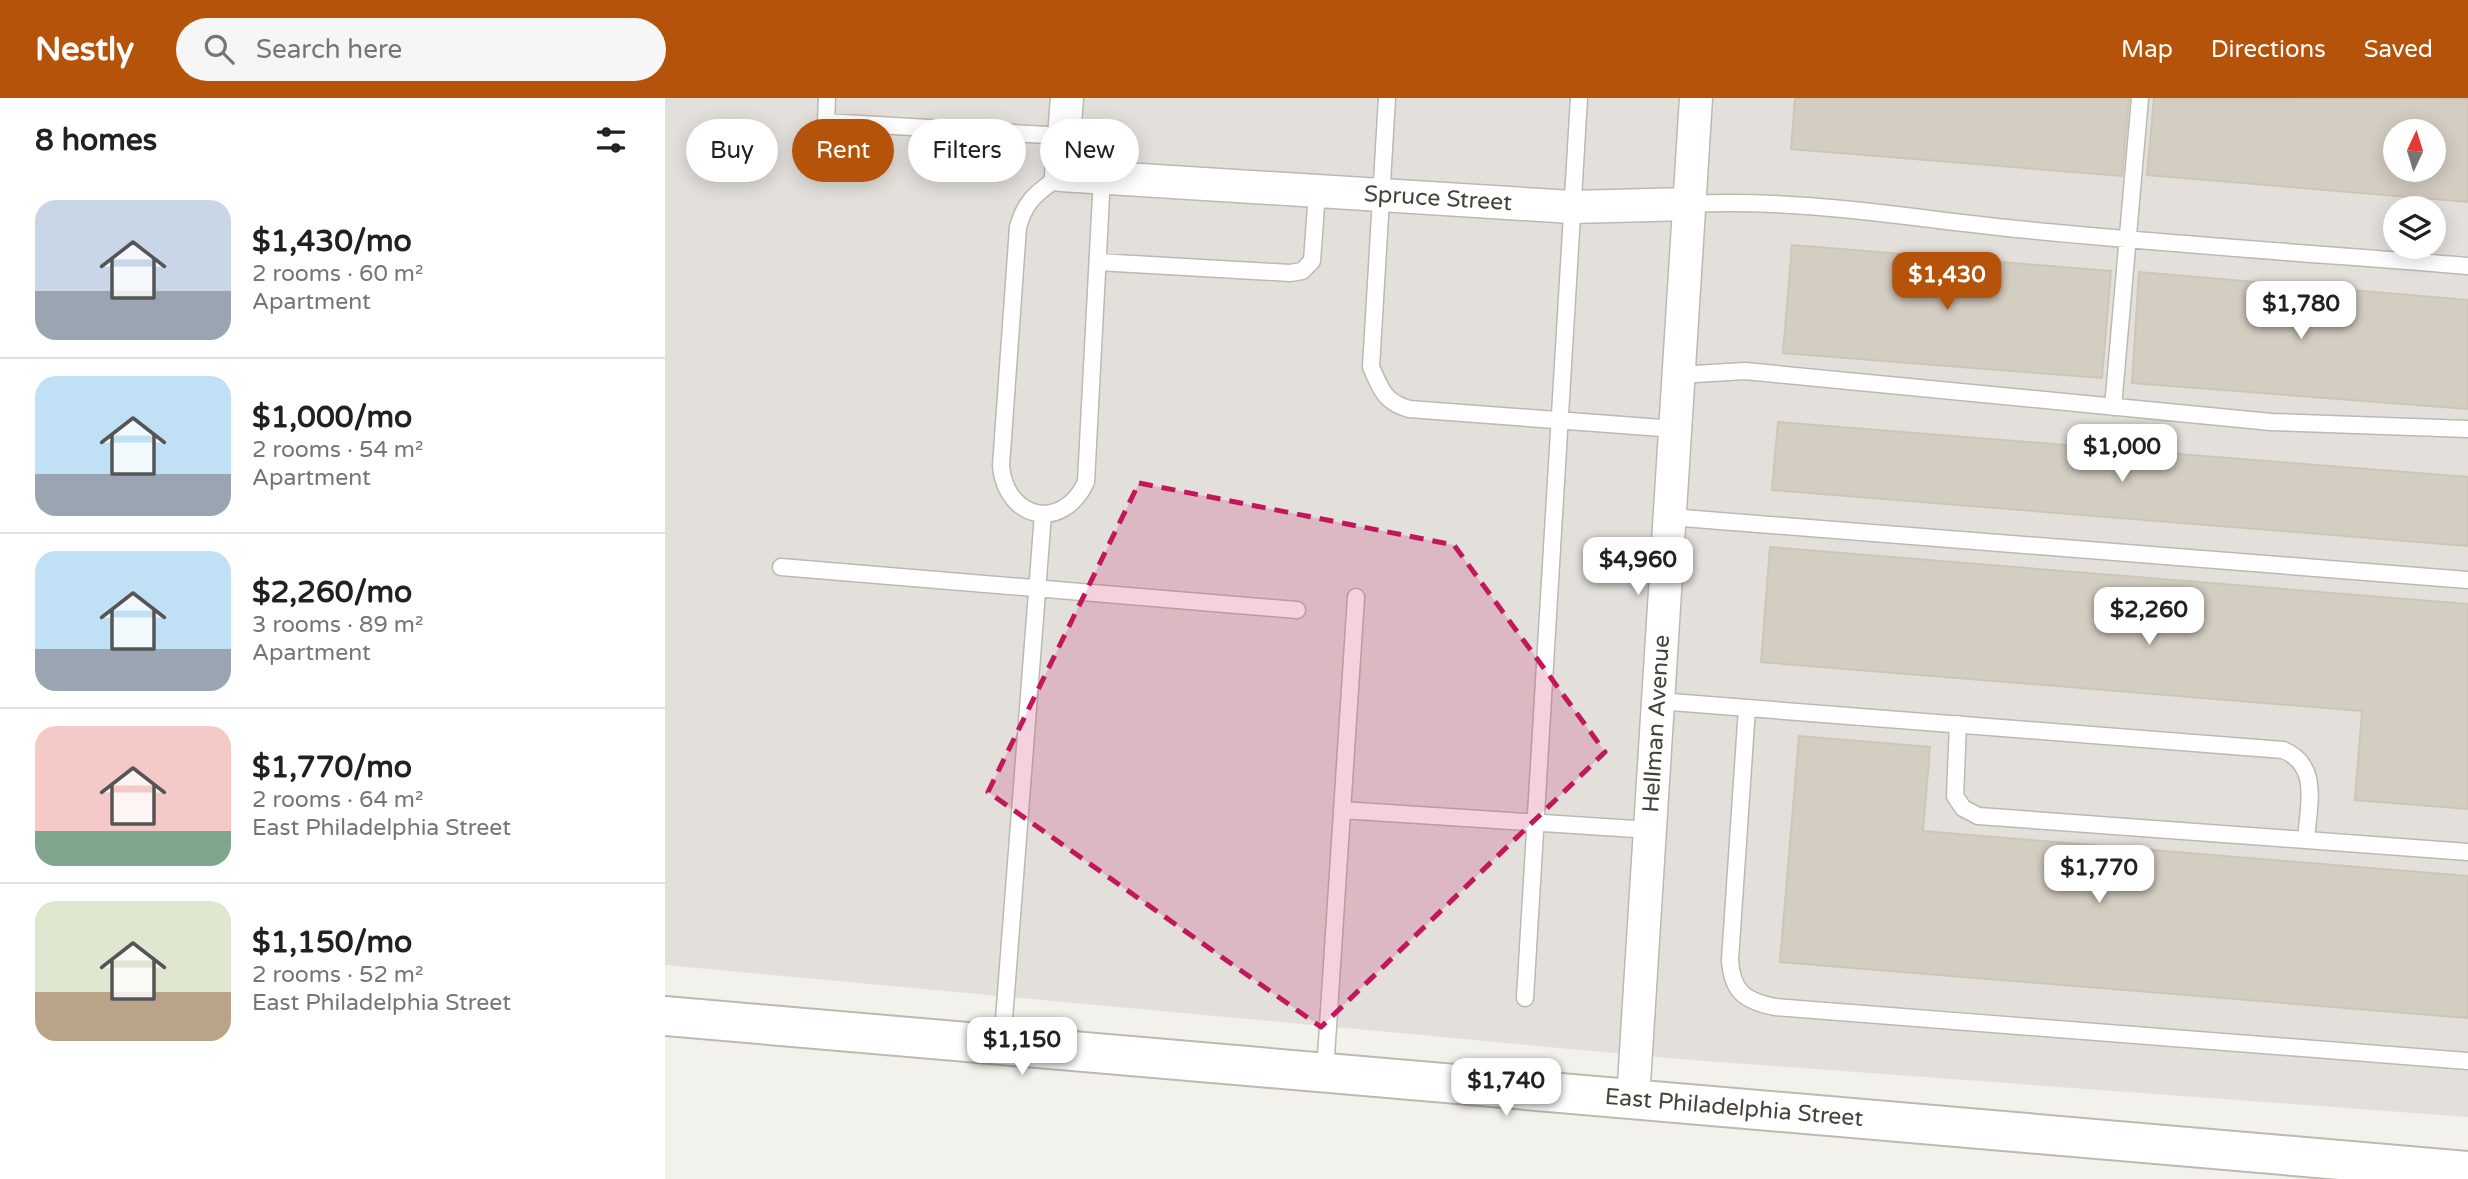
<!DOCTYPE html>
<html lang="en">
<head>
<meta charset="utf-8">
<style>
	body { margin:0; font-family:"Varela Round",sans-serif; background:#f6f6f6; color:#202124; height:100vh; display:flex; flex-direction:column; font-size:26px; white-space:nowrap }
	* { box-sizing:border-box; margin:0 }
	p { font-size:23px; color:#757577 }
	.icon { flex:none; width:38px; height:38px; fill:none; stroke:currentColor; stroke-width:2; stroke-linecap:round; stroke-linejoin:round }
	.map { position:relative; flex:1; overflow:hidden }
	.side { display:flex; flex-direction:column; background:#fff; width:665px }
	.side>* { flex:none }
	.hud { position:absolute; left:21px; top:21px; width:665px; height:63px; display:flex; gap:14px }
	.needle { width:46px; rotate:4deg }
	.fabs { position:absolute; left:1718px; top:21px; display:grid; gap:14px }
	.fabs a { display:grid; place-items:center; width:63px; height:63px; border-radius:50%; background:#fff; box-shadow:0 4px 18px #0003; font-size:35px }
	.price { position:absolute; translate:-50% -60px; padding:0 16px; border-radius:14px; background:#fff; color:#222; font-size:23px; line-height:46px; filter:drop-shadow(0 2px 4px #0008) }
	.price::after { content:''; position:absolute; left:50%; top:42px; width:21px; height:16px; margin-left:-10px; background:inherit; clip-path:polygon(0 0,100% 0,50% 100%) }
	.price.active { background:#b45309; color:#fff }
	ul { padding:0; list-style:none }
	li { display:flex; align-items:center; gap:21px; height:175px; padding:0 35px }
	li+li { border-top:2px solid #e0e0e0 }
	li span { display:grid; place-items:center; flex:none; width:196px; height:140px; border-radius:21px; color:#555 }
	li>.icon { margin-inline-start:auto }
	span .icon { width:84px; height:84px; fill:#fffc; stroke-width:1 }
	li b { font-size:30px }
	h2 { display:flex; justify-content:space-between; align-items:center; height:84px; padding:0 35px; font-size:30px }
	.chip { padding:0 24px; border-radius:32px; background:#fff; box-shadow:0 4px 18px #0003; font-size:24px; line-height:63px }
	.chip.active { background:#b45309; color:#fff }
	header { display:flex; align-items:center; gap:42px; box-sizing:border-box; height:98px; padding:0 35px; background:#b45309; color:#fff }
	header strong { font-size:33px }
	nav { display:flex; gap:38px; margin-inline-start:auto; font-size:24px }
	.search { width:490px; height:63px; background:#f6f6f6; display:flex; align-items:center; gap:18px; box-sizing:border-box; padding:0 24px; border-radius:38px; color:#757577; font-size:26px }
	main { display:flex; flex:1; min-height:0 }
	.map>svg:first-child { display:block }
	.industrial { fill:#e3e0dc; fill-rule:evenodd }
	.building { fill:#d4cdc1; stroke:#cec6b5; stroke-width:2; fill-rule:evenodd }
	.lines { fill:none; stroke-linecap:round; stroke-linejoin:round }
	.service-casing { stroke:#beb9ae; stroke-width:19 }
	.minor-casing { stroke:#beb9ae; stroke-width:35 }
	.tertiary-casing { stroke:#beb9ae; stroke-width:42 }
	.service { stroke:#fff; stroke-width:16 }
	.minor { stroke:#fff; stroke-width:32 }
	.tertiary { stroke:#fff; stroke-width:38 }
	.marked { fill:#c2185b; fill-opacity:0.2; stroke:#c2185b; stroke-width:5; stroke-dasharray:14 9; stroke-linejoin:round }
	.labels { text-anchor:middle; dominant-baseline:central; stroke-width:5; stroke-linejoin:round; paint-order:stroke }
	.street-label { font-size:23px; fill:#474239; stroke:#fff }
</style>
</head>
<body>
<header>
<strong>Nestly</strong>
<div class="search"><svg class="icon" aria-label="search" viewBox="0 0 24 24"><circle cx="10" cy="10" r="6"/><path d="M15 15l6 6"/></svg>Search here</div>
<nav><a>Map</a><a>Directions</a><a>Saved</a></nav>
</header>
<main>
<section class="side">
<h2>8 homes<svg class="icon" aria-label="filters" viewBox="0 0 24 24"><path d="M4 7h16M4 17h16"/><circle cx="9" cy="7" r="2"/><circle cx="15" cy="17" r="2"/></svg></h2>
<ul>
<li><span style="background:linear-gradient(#c9d6e8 65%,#9aa5b1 0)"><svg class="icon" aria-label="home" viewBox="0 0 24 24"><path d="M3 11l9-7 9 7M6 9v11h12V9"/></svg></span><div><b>$1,430/mo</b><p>2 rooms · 60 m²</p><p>Apartment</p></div></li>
<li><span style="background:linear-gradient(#bfe0f5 70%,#9aa5b1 0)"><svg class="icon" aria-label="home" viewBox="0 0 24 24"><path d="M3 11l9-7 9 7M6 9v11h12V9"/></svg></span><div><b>$1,000/mo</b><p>2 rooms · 54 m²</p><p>Apartment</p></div></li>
<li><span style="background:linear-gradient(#bfe0f5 70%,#9aa5b1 0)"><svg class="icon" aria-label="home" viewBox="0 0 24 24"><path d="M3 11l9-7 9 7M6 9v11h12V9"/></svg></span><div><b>$2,260/mo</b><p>3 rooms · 89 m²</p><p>Apartment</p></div></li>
<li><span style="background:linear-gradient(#f6c9c9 75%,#7fa58c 0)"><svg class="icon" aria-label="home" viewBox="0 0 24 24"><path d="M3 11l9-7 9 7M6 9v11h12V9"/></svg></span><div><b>$1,770/mo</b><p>2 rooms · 64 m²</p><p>East Philadelphia Street</p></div></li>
<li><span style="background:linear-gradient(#dfe7d0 65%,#b9a48a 0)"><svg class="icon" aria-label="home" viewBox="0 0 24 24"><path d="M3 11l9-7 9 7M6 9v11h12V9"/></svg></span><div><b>$1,150/mo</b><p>2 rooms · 52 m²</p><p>East Philadelphia Street</p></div></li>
</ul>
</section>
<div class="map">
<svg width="1803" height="1081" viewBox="0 0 1803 1081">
	<rect width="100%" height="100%" fill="#f3f1eb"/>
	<path class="industrial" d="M0 0H1803V1019L1014 961 0 867ZM1731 33H1769V72H1731ZM1731 110H1769V149H1731Z"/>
	<path class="building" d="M1130 0H1464L1457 78 1126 51Z
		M1489 0 1803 1V104L1482 77ZM1731 33H1769V72H1731Z
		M1127 147 1446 173 1437 280 1118 255Z
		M1474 174 1803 202V311L1467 285Z
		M1113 324 1803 379V448L1107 392Z
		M1105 449 1803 506V711L1690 702 1697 613 1096 564Z
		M1134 638 1265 649 1258 733 1803 778V920L1115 864Z"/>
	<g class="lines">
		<defs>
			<path id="service" d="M162 0 161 24 399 38
				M722 0 706 269C716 291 719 304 744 311L1010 331
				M396 77C374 94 361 100 353 129L336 368C341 422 398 434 421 384L437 79
				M1024 106C1134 100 1243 120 1352 131 1502 146 1653 156 1803 168
				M433 164 625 175 637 173 647 163 652 94
				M1013 277 1080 273 1606 324 1803 331
				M1448 309 1475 0
				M1005 419 1803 482
				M116 469 632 512
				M993 603 1618 652C1656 667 1643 709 1641 742L1803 754
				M1082 610 1065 862C1067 894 1080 903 1110 909L1803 963
				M1293 626 1290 698 1298 710 1313 718 1641 742
				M677 712 985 732
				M860 900 914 0
				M337 947 378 416
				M660 974 691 499"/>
			<g id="minor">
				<path id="s1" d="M402 0 396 77 907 109 1024 106"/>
				<path id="s2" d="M968 1001 1031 0"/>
			</g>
			<g id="tertiary">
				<path id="s3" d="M0 918 1803 1073"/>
			</g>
		</defs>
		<use href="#service" class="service-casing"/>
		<use href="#minor" class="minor-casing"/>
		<use href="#tertiary" class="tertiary-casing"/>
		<use href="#service" class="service"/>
		<use href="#minor" class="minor"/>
		<use href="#tertiary" class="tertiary"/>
	</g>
	<path class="marked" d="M474 385 789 447 940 654 656 929 323 694Z"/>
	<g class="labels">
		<g class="street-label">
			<text stroke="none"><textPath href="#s1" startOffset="455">Spruce Street</textPath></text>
			<text stroke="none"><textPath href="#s2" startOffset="376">Hellman Avenue</textPath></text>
			<text stroke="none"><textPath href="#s3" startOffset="1073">East Philadelphia Street</textPath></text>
		</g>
	</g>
</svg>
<div class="fabs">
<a><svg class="needle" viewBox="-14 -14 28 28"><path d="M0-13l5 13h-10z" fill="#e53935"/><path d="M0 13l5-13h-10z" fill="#757577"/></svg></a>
<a><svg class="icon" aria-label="layers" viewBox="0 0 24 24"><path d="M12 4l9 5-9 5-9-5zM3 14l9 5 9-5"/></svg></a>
</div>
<b class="price active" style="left:1282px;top:214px">$1,430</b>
<b class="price" style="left:1636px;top:243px">$1,780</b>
<b class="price" style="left:1457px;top:386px">$1,000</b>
<b class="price" style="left:973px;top:499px">$4,960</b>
<b class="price" style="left:1484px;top:549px">$2,260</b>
<b class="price" style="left:1434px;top:807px">$1,770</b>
<b class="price" style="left:357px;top:979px">$1,150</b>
<b class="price" style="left:841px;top:1020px">$1,740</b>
<div class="hud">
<a class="chip">Buy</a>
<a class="chip active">Rent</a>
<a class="chip">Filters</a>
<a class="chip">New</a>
</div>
</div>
</main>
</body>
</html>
